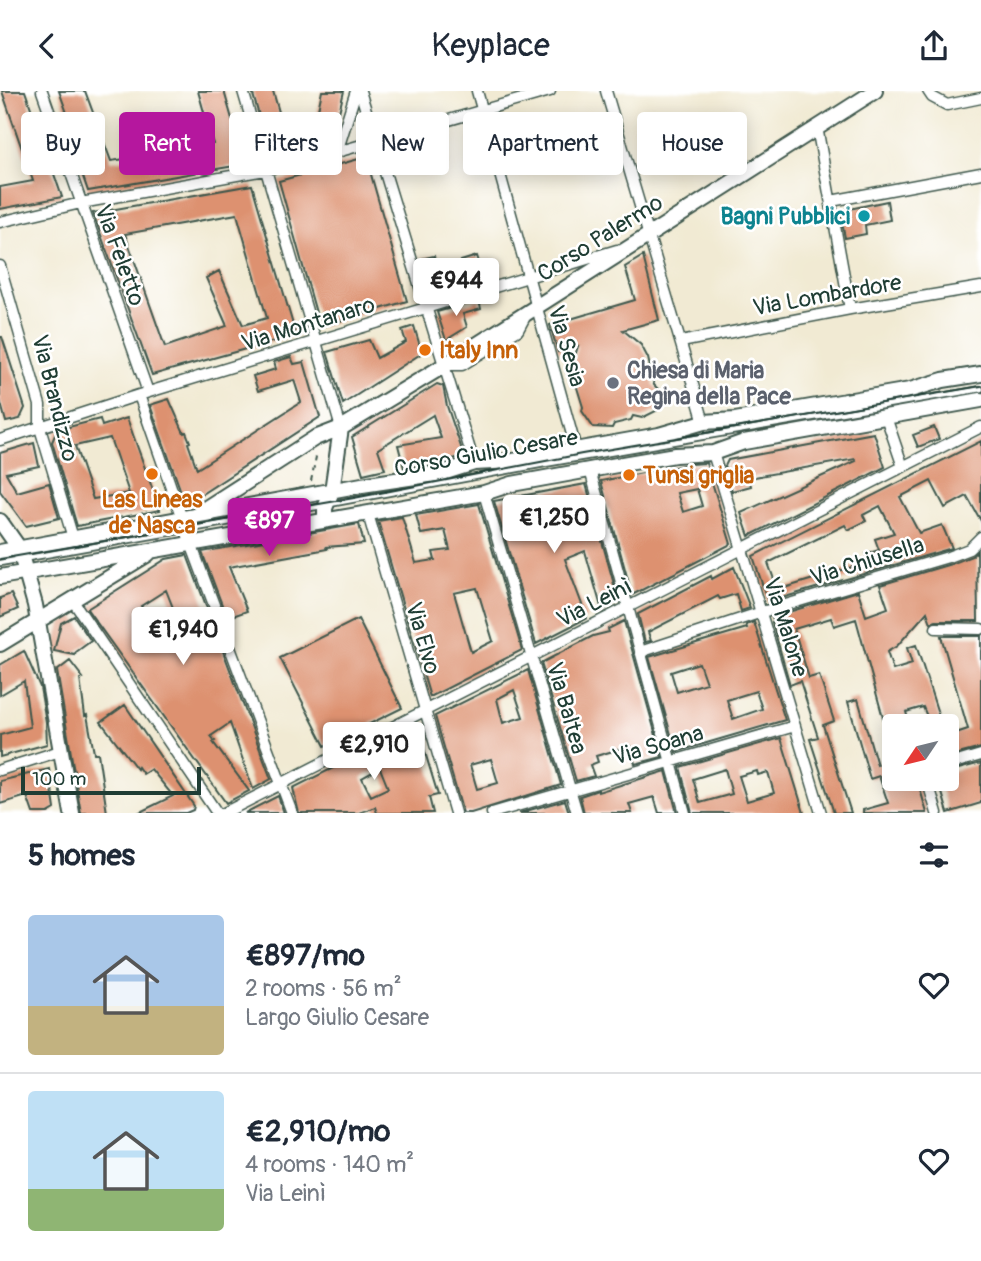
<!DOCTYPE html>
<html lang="en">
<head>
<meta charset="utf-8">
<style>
	body { margin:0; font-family:Pangolin,sans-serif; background:#f6f6f7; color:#1f2937; height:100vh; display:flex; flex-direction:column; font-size:26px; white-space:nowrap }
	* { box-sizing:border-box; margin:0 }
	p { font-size:23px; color:#747a83 }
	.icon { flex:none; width:38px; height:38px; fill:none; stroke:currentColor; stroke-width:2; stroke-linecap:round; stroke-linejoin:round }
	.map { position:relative; height:722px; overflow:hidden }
	.sheet { display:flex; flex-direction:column; background:#fff; flex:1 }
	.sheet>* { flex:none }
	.top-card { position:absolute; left:21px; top:21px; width:940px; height:63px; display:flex; gap:14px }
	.needle { width:46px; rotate:235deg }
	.tools { position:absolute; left:882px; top:623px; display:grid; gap:14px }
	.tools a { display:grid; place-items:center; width:77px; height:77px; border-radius:7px; background:#fff; box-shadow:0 4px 18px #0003; font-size:35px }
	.scale { position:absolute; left:21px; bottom:18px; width:180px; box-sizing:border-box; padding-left:7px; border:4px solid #1f3d34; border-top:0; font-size:19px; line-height:24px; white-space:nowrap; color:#1f3d34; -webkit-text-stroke:5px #fff; paint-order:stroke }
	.price { position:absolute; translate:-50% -60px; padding:0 16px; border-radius:7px; background:#fff; color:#222; font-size:23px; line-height:46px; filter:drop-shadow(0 2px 4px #0008) }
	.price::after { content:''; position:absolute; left:50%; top:42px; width:21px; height:16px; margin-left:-10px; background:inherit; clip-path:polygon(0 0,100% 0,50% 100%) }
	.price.on { background:#b5179e; color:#fff }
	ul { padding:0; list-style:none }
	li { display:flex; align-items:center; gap:21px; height:175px; padding:0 28px }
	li+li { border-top:2px solid #e0e1e3 }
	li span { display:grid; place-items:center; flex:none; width:196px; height:140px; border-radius:7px; color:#555 }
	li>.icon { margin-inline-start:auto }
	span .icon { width:84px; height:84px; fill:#fffc; stroke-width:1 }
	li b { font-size:30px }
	h2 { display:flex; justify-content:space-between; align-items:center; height:84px; padding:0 28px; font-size:30px }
	.pill { padding:0 24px; border-radius:7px; background:#fff; box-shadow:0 4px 18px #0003; font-size:24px; line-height:63px }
	.pill.on { background:#b5179e; color:#fff }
	header { display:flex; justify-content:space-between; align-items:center; height:91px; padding:0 28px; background:#fff; font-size:32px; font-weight:600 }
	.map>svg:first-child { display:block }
	.building { fill:#dd9170; fill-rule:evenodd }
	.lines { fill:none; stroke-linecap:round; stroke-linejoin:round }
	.lane-casing { stroke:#3e574c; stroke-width:8 }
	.street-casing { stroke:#3e574c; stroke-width:13 }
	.secondary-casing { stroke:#3e574c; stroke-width:18 }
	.path { stroke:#3e574c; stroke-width:2; stroke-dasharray:5 5; stroke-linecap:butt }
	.lane { stroke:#fff; stroke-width:4.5 }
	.street { stroke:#fff; stroke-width:10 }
	.secondary { stroke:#fff; stroke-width:14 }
	.tram { stroke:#1f3d34; stroke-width:2 }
	.culture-dot { fill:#0f9aa8; stroke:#fff; stroke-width:2.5 }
	.food-dot { fill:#e8710a; stroke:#fff; stroke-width:2.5 }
	.worship-dot { fill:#6b7280; stroke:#fff; stroke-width:2.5 }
	.labels { text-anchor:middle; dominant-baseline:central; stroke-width:5; stroke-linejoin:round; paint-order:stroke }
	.culture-label { font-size:23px; font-weight:bold; fill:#0d838f; stroke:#fff; text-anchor:end }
	.street-label { font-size:23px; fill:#1f3d34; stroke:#fff }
	.food-label { font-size:23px; font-weight:bold; fill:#c56008; stroke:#fff; text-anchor:start }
	.worship-label { font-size:23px; font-weight:bold; fill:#5b616d; stroke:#fff; text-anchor:start }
</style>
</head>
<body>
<header><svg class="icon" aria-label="back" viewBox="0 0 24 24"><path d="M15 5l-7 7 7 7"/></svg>Keyplace<svg class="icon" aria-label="share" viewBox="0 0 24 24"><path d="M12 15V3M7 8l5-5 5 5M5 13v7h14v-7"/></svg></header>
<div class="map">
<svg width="981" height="722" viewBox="0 0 981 722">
	<rect width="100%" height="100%" fill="#fff"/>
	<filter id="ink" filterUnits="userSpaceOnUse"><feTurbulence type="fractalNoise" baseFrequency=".0143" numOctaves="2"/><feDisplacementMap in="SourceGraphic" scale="14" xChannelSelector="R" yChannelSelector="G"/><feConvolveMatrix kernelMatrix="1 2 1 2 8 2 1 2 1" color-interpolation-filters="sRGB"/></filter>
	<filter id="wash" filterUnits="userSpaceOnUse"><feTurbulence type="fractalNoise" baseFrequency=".00686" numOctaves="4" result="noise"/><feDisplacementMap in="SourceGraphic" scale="28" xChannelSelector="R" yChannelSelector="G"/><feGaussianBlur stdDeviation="1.57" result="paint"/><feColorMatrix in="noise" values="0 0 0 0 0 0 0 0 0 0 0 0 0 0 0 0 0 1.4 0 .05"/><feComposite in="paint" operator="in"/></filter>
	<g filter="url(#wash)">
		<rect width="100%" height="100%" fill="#f1ead3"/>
		<g id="blocks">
			<path class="building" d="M2 0H25L62 106 0 118V96L33 90Z
				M59 0H85L111 70 140 66V68L213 53 198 0H224L238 49 245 48 252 72 88 100 80 77 86 74Z
				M252 0H273L284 39 315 33 322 0H344L332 51 270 63Z
				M366 66 407 210 320 236 279 90Z
				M252 94 296 244 152 284 93 122ZM237 123 267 227 243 234 219 180 206 187 227 235 165 256 125 143Z
				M887 110 890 129 865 134 866 143 845 147 840 120Z
				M434 165 441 188 464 181 461 170 477 165 484 187 474 190 475 194 433 207 421 168Z
				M643 165 659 229 623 239 641 254 648 267 654 294 658 298 660 318 642 327 633 325 631 329 614 333 612 337 593 336 582 320 583 316 575 290 572 275 578 255 558 261 550 234 635 209 625 176Z
				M479 209 481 218 463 223 467 236 446 249 437 221Z
				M414 235 422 262 343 313 327 261 369 249 377 267 406 251 402 239Z
				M0 246H2L25 317 20 328 6 331 0 309Z
				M291 266 294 273 304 271 320 326 191 410 184 409 150 314 169 308 184 342 186 341 190 351 188 352 197 378 301 311 294 289 258 300 253 285 276 278 274 271Z
				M437 293 443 295 447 315 464 365 441 371 404 377 398 354 441 347 433 324 378 358 385 378 363 383 352 346Z
				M127 327 160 419 77 435 52 351 57 339 100 328 102 335ZM110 347 129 402 93 408 75 355Z
				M934 336 939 348 918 356 913 344Z
				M874 342 885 376 749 445 741 422 856 370 855 368 749 387 751 395 732 400 725 375 728 369Z
				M981 350V430L967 405 945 417 931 390 900 406 919 442 942 434 952 457 768 511 753 465ZM880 415 894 442 875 448 879 459 866 463 868 471 778 499 768 472 845 434 848 439 866 430 863 424Z
				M34 352 39 375 6 382 17 401 49 392 59 427 26 435 0 400V362Z
				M706 372 731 453 632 504 601 390 690 373ZM697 398 702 415 683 421 677 402Z
				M586 393 617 504 612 502 615 512 602 519 585 460 565 468 587 527 536 553 494 410Z
				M479 413 522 559 430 606 378 430 402 426 416 472 435 469 433 461 450 459 445 439 421 443 416 424ZM477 497 493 550 471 561 454 502Z
				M359 433 364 453 326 456 327 458 229 476 247 520 227 527 202 461Z
				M977 460 978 530H936L931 532 927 521 897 555 887 561 893 579 912 573 907 557 916 554 942 635H931L923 616 906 621 910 635H894V656H891L856 528 834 535 831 527 794 538 809 587 819 584 834 630 823 634 851 722H834L810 648 818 646 800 590 790 594 772 531 774 530 772 526 858 500 866 525 888 517 880 494 951 473 972 465Z
				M187 464 271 688 253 698 230 632 211 645 215 650 213 651 249 700 226 712 87 518 166 468ZM166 499 175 522 152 532 141 515Z
				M734 476 750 517 741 520 736 503 720 508 718 505 648 541 651 550 645 551 638 523 711 485 712 488Z
				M11 503 18 518 0 526V507Z
				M74 525 91 550 76 561 75 564 54 560 61 532Z
				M358 528 402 617 325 655 280 567Z
				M624 530 662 666 635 673 630 655 596 665 598 671 590 674 594 685 576 690 541 572 593 545 609 541 608 538Z
				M754 531 785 629 676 661 649 566 747 537 746 534ZM699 572 706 592 677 601 671 581ZM756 600 762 618 733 628 727 609Z
				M941 545H981V657L947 666V645L968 638Z
				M24 560 40 596 46 631 47 653 0 666V644L30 636 24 590 0 604V574Z
				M70 570 83 587 80 588 85 625 87 624 94 662H98L107 722H81L57 580Z
				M528 579 561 694 471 722H463L435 625ZM514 599 523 626 503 632 497 608ZM491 668 498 692 477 698 470 674Z
				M858 608 877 674 894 669V688H917L927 722H863V719L888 712 879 685 870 688 848 611Z
				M125 614 194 715 193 719 186 722H138L173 705 151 678 143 683 138 676 137 678 101 631Z
				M417 635 438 704 429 706 433 722H377L375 716 359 722H299L293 697ZM380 677 388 697 371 705 362 687Z
				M781 647 804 722H692L680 676ZM725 678 732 703 700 712 693 688ZM757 680 758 684 768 681 774 702 747 710 739 685Z
				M981 672V712L948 722 938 688H947V681Z
				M49 678 55 718 48 722H33L27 705 0 713V690Z
				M666 680 677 722H659L654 706 629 713 632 722H584L580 705 598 699V701Z
				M278 705 284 722H245Z
				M565 709 569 722H519Z"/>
		</g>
	</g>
	<g filter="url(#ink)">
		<use href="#blocks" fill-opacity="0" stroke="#3e574c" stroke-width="2"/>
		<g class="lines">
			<defs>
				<path id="lane" d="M330 413 545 373 981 298
					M0 472 322 415"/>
				<path id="street" d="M42 0 148 301
					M243 0 341 337
					M360 0 474 372
					M477 0 576 358
					M606 0 704 331
					M928 0 932 6 947 14 981 7
					M817 36 850 218
					M337 61 356 0
					M831 110 981 82
					M0 131 81 112 265 79 337 61 550 0
					M0 175 40 314V337L73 447
					M681 251 850 218 981 196
					M445 274H462L518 239 526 224
					M139 304 187 442 292 722
					M886 326 903 376
					M0 349 139 304 617 159
					M713 362 821 722
					M590 379 685 722
					M484 402 577 722
					M368 423 455 722
					M73 510 217 722
					M936 537 981 538
					M640 561 762 521 948 466 969 458 981 446
					M947 674 981 664
					M0 679 60 660
					M927 688 937 722
					M224 722 981 336
					M492 722 795 635"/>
				<path id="secondary" d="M200 421 315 347 341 337 445 274 875 0
					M325 429V417L332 400 341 337
					M0 430 19 457 35 514 72 722
					M0 461 362 394 442 382 474 372 513 370 659 344 704 331 735 329 776 322 910 299 943 289 981 283
					M0 486 484 402 512 393 628 372 675 364 713 362 744 351 981 309
					M0 553 148 463"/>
			</defs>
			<use href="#lane" class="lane-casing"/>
			<use href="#street" class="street-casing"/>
			<use href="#secondary" class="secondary-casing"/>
			<path class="path" d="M311 390 317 361"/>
			<use href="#lane" class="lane"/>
			<use href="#street" class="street"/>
			<use href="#secondary" class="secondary"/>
			<path class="tram" d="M0 468 354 407 582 363 981 295"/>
		</g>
	</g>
	<circle class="culture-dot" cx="864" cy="125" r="7"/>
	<g class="food-dot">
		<circle cx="425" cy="259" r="7"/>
		<circle cx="152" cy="383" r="7"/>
		<circle cx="629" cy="384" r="7"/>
	</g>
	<circle class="worship-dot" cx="613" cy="292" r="7"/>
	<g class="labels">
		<g class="culture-label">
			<text x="850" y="125">Bagni Pubblici</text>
		</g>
		<g class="street-label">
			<text transform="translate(600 147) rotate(-32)">Corso Palermo</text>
			<text transform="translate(120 164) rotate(70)">Via Feletto</text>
			<text transform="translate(827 204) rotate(-10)">Via Lombardore</text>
			<text transform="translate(308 233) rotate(-17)">Via Montanaro</text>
			<text transform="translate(567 255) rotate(74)">Via Sesia</text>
			<text transform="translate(55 307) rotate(76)">Via Brandizzo</text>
			<text transform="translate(486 362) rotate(-10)">Corso Giulio Cesare</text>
			<text transform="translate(867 470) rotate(-17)">Via Chiusella</text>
			<text transform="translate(594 512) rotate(-27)">Via Leinì</text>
			<text transform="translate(786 536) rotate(73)">Via Malone</text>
			<text transform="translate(423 547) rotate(74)">Via Elvo</text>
			<text transform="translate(567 617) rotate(74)">Via Baltea</text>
			<text transform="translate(658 654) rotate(-16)">Via Soana</text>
		</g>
		<g class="food-label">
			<text x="439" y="259">Italy Inn</text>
			<text x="643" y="384">Tunsi griglia</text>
			<text x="152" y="408" text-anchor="middle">Las Lineas<tspan x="152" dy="26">de Nasca</tspan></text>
		</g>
		<g class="worship-label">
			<text x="627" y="279">Chiesa di Maria<tspan x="627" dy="26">Regina della Pace</tspan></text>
		</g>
	</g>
</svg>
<div class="tools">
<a><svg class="needle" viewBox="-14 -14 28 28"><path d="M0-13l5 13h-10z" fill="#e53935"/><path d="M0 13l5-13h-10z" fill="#747a83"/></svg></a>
</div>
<div class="scale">100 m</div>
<b class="price" style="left:456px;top:227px">€944</b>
<b class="price" style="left:554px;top:464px">€1,250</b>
<b class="price on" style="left:269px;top:467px">€897</b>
<b class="price" style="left:183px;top:576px">€1,940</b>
<b class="price" style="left:374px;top:691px">€2,910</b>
<div class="top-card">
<a class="pill">Buy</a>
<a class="pill on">Rent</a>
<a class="pill">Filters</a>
<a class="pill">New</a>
<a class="pill">Apartment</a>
<a class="pill">House</a>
</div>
</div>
<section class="sheet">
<h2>5 homes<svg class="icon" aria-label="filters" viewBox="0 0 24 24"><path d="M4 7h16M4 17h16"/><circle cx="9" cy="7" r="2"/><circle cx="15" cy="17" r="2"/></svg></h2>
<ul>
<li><span style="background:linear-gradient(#a9c7e8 65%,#c2b280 0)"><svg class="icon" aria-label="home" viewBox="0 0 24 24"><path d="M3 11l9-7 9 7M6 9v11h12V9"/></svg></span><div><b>€897/mo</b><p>2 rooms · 56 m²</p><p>Largo Giulio Cesare</p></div><svg class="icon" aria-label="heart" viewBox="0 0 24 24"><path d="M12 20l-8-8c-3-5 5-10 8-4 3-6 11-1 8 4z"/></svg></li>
<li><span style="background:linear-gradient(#bfe0f5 70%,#8fb573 0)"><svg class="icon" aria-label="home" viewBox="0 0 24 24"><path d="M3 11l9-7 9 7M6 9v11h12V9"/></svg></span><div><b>€2,910/mo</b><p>4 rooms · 140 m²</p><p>Via Leinì</p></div><svg class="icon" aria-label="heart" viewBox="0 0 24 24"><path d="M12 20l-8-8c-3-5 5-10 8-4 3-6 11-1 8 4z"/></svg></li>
</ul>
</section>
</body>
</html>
